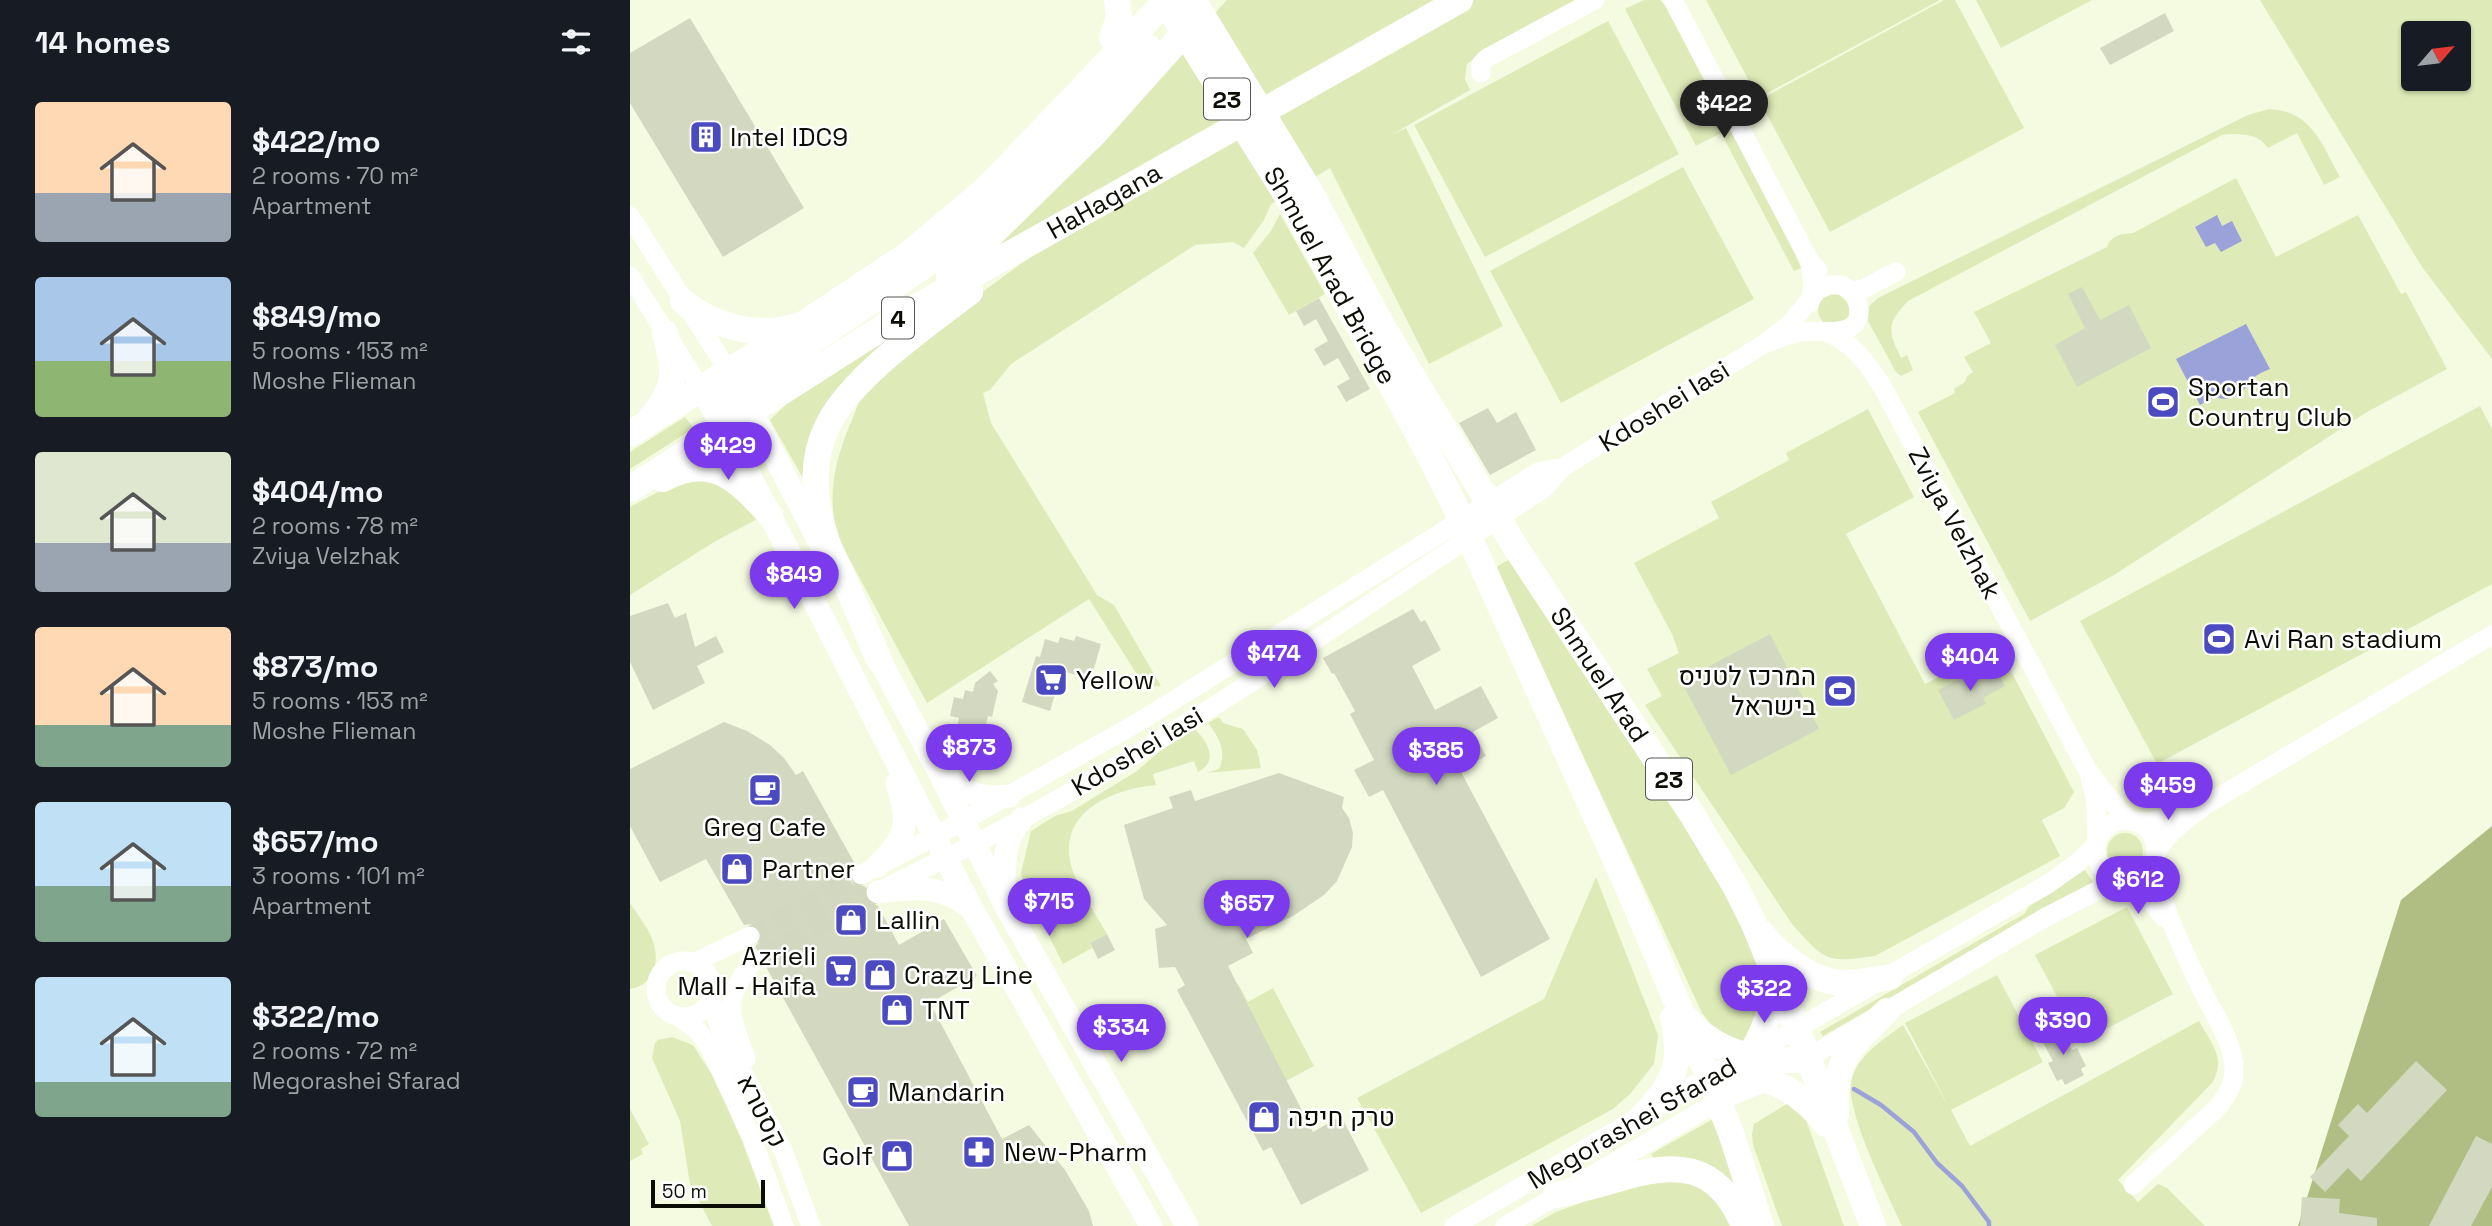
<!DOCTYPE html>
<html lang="en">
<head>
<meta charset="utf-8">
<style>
	body { margin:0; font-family:"Space Grotesk",Heebo,sans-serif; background:#242831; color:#f1f3f6; height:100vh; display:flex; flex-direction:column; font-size:26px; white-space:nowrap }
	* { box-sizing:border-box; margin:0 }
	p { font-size:23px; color:#9ea1a6 }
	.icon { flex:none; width:38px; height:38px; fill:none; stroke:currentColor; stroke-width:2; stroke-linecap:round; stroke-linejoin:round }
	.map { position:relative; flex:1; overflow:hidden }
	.details { display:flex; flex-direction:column; background:#171b24; width:630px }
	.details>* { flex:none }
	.needle { width:46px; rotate:62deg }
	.controls { position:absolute; left:1771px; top:21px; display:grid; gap:14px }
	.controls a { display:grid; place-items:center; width:70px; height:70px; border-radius:7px; background:#171b24; box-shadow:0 2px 5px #0004; font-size:35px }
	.scale { position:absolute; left:21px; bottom:18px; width:114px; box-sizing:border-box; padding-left:7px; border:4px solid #0c0d05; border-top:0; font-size:19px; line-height:24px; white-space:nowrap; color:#0c0d05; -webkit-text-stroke:5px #fff; paint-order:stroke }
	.price { position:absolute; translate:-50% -60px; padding:0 16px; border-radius:24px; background:#7c3aed; color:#fff; font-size:23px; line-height:46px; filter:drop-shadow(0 2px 4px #0008) }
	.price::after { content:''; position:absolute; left:50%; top:42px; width:21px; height:16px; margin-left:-10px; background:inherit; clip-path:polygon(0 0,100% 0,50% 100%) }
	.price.active { background:#222; color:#fff }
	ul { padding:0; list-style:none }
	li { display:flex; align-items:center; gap:21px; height:175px; padding:0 35px }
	li span { display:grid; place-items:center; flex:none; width:196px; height:140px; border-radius:7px; color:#555 }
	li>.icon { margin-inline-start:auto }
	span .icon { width:84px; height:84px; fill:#fffc; stroke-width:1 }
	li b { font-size:30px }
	h2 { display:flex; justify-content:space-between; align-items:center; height:84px; padding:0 35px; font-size:30px }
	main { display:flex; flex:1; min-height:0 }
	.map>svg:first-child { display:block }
	.green { fill:#deeab8; fill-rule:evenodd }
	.forest { fill:#b1be83 }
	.water { fill:#9aa2d9 }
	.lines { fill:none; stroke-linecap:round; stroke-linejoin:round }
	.stream { stroke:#9aa2d9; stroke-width:4.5 }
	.building { fill:#d3d9c0 }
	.minor-tunnel { stroke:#d2d7c0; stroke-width:19; stroke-dasharray:19 10; stroke-linecap:butt }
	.minor { stroke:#fff; stroke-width:19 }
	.major { stroke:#fff; stroke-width:23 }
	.highway { stroke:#fff; stroke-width:26 }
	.labels { text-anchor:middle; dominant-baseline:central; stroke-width:5; stroke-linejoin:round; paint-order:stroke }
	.shield { fill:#fff; stroke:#555650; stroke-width:2 }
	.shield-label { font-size:24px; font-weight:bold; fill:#0c0d05 }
	.poi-label { font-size:26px; fill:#0c0d05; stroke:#fff; text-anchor:start }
	.street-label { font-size:26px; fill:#0c0d05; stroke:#fff }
</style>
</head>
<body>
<main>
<section class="details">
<h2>14 homes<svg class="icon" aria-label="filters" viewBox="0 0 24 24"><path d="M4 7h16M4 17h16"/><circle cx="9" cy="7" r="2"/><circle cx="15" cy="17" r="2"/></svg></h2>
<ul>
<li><span style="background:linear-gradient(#ffd9b3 65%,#9aa5b1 0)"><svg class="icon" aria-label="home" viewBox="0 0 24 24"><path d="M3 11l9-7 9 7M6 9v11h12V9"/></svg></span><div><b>$422/mo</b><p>2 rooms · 70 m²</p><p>Apartment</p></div></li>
<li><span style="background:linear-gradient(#a9c7e8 60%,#8fb573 0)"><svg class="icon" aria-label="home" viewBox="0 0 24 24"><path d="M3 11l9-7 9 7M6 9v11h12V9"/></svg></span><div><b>$849/mo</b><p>5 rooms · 153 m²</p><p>Moshe Flieman</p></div></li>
<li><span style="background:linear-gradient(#dfe7d0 65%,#9aa5b1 0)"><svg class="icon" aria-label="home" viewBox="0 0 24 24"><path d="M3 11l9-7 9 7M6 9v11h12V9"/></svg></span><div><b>$404/mo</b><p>2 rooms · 78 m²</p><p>Zviya VeIzhak</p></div></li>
<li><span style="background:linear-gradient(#ffd9b3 70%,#7fa58c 0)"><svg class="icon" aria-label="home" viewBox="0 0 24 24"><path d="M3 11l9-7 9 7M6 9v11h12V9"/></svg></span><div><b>$873/mo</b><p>5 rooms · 153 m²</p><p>Moshe Flieman</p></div></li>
<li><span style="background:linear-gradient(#bfe0f5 60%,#7fa58c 0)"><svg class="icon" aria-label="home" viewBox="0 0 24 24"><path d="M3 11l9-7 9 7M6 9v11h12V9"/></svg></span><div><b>$657/mo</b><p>3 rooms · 101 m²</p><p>Apartment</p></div></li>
<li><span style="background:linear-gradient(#bfe0f5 75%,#7fa58c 0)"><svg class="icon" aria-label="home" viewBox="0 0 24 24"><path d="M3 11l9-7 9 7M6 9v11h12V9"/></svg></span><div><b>$322/mo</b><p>2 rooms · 72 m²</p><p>Megorashei Sfarad</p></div></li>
</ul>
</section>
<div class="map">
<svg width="1862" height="1226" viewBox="0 0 1862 1226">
	<rect width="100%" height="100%" fill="#f5fbe1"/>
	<path class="green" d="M597 0H809L368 246Z
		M844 0H957L848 56 837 64 835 79 840 90 761 135 776 128 873 326 799 364 700 168 641 204 634 220 614 248 603 242 565 245 381 364 360 390 353 393 361 423 467 595 484 605 531 686 515 687 459 599 297 703 208 538C196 496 205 459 222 420 226 411 229 399 235 391 256 360 294 338 323 315 482 188 666 97 844 0Z
		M1014 0H1030L1037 8 1161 243 1171 268 1164 271 1091 133 1066 146 995 9Z
		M1076 0H1310L1128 98Z
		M1314 0H1325L1394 128 1200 232 1129 100Z
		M1346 0H1462L1371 48Z
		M1630 0H1862V359L1792 267ZM1783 33H1829V79H1783Z
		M978 21 1049 154 855 257 784 125Z
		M1639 109C1682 111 1692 145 1710 177L1694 185 1667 133 1638 148C1628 133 1608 133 1592 135L1278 301C1256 324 1258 331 1271 358L1277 355 1283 370 1271 376 1266 372 1238 321 1239 306 1248 298 1618 115Z
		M1053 167 1124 299 931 403 860 271Z
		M1606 178 1646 257 1728 215 1771 294 1776 292 1817 369 1737 412 1484 575 1400 621 1288 412 1325 393 1324 389 1335 382 1337 376 1343 372 1334 357 1361 343 1344 312 1477 247C1481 235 1491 234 1503 233Z
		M650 214 695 294 659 315 623 253 641 231Z
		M1208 292 1221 302 1219 319 1197 325C1185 316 1186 307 1193 296Z
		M267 328 269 339 174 480 140 420 166 395Z
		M1850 406 1862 429V584L1527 764 1450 621Z
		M1238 409 1284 497 1216 534 1295 684 1368 646 1444 792 1434 808 1412 820 1430 856 1245 956C1196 963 1195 961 1162 924L1015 705 1032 696 1017 669 1049 653 1042 634 1004 563 1089 518 1081 502 1159 460 1156 453Z
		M55 417 64 428 0 469V452Z
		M82 474 129 518 84 542 0 595V507L54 478Z
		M884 557 1069 843 1131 963 1134 993 1115 1045 1086 1031 1072 1013 866 567Z
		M589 717 593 723 613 729 627 750 631 768 576 773 589 769C597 752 589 737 578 723Z
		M565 729C578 742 589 761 568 772L564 761 523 774 526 785C485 789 431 809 440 861 443 880 467 916 477 934L460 943 462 948 433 964 395 889 391 873 401 831 425 816 442 811 507 771 531 750Z
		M1477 851a18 18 0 1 1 36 0a18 18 0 1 1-36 0Z
		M1455 870 1465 885 1409 912 1193 1036 1190 1032 1394 914 1400 905Z
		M966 877 1028 1035 1024 1064 1000 1094 983 1109 791 1213 727 1098 914 999Z
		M0 903C7 914 16 925 21 936 31 958 26 985 0 989Z
		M1497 907 1543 994 1451 1042 1405 955Z
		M1367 975 1413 1062 1321 1110 1340 1146 1569 1021C1581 1043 1597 1059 1582 1083L1488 1180 1508 1202 1528 1184 1537 1188 1575 1226H1272C1259 1196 1209 1102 1223 1074 1233 1052 1254 1039 1273 1025L1320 1109 1275 1023Z
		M608 984 618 1002 643 988 684 1066 622 1099 571 1003Z
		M42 1037 63 1045 84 1078 112 1141 144 1226H82L60 1184 50 1121 22 1058 25 1043 28 1040Z
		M1160 1102 1175 1117 1214 1226H1152L1123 1145 1122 1134 1124 1124Z
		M0 1109 19 1144 11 1149 13 1154 0 1161Z
		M1083 1119 1112 1204 1027 1163 1021 1154Z
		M1066 1179 1108 1226H901L926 1212 1006 1183Z"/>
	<path class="forest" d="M1862 826V1226H1668L1771 900Z"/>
	<path class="water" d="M1587 215 1592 226 1602 221 1612 241 1591 252 1585 243 1576 247 1565 227Z
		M1616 324 1640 369C1635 371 1627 374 1624 378 1613 390 1606 404 1585 397L1570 405 1546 359Z"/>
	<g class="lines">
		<path class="stream" d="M1224 1089 1251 1105 1284 1132 1307 1163 1332 1186 1359 1222V1226"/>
	</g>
	<path class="building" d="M1535 13 1544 31 1480 65 1470 48Z
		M60 18 174 208 93 257 0 103V53Z
		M1452 287 1470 320 1499 305 1521 348 1447 387 1425 345 1455 328 1438 294Z
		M689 298 740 389 716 402 707 386 720 379 708 358 694 366 684 349 698 341 686 319 674 326 666 311Z
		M858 408 867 423 886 412 906 450 860 475 829 423Z
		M38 603 45 618 56 613 65 647 86 636 94 652 67 666 75 683 23 710 0 662V616Z
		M783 609 791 622 795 620 811 650 782 666 805 710 851 686 868 718 843 732 856 756 830 770 920 939 851 977 753 790 739 797 724 770 744 760 720 714 725 711 704 673 702 674 693 658Z
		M1140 634 1189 729 1101 775 1051 681Z
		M446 636 471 644 463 672 453 677 432 671 420 711 392 702 406 656 410 657 415 639 428 643 430 637 444 641Z
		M1365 667 1375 686 1353 698 1356 704 1324 720 1308 690 1340 674 1343 679Z
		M360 671 368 681 363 684 368 691 362 717 358 716 352 742 334 738 336 730 327 727 329 718 320 716 324 697 333 699 335 690 343 692 345 683Z
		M94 722 117 731 140 745 154 758 166 775 173 771 225 864 219 874 221 881 225 886H235L234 893 237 900 248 906 269 945 314 919 347 976 300 1003 372 1139 399 1125 435 1170 459 1211 463 1226H279L135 965V956L125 947 132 938 131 930 122 924 114 925 76 859 30 882 0 826V769Z
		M649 773 714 797 712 808 719 818 723 833 722 847 707 881 694 895 663 916 616 939 623 953 598 966 683 1132 711 1116 739 1170 671 1205 641 1147 633 1151 547 990 555 985 545 967 529 968 525 929 537 925 514 899 494 825 543 808 539 797 561 790 565 801Z
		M477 934 485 950 468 959 460 943Z
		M1430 1027 1442 1050 1447 1048 1456 1066 1451 1069 1454 1075 1435 1085 1432 1079 1427 1081 1418 1063 1423 1061 1410 1037Z
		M1786 1061 1817 1090 1731 1181 1718 1168 1695 1192 1680 1177 1719 1136 1708 1125 1728 1104 1737 1113Z
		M1846 1136 1862 1144V1187L1841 1226H1799Z
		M1672 1197 1710 1199 1709 1213 1747 1218V1226H1670Z"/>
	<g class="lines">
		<path class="minor-tunnel" d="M120 936 231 875
			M131 957 242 895"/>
		<path class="minor" d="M1043 0 1180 262 1188 270
			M851 73V64L857 58 965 0
			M0 216 99 372
			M1180 262 1183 284 1180 303
			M0 276 71 389
			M1221 291 1233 289 1266 272
			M1196 332C1225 344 1235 361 1252 386L1458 771 1491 813 1501 821
			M1460 778 1466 801 1467 841
			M1466 850a30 30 0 1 1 60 0a30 30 0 1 1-60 0Z
			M1504 822H1523L1564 808
			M231 875 333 821 509 722 908 472 933 467
			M254 889C300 865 347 844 392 819 573 722 741 601 913 489L933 467 1134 344 1160 324 1188 290 1199 285H1211C1219 289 1226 295 1228 305 1235 341 1189 329 1170 332 1158 334 1146 340 1134 344
			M26 989a28 28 0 1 1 56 0a28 28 0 1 1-56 0Z
			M63 963 120 936
			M80 997 89 1026 154 1153 181 1226
			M49 1017 68 1031 80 1048 122 1138 154 1226
			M1119 1056 1418 884 1447 863 1466 845
			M116 1059C101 1014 90 1001 124 961
			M1169 1063 1416 917 1490 879C1510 886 1521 900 1533 917
			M1503 1185 1587 1108C1597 1096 1604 1085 1604 1070 1604 1045 1586 1017 1575 996 1560 965 1545 935 1534 903 1529 888 1522 872 1526 856 1530 837 1562 816 1577 804L1862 635
			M824 1226 1089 1070
			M875 1226 1087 1102 1140 1080"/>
		<path class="major" d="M71 389 102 441 342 909 521 1226
			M113 396 191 545
			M241 644 306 766 374 903 557 1226
			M311 770C333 792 348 800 379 796
			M247 866C278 836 280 824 267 783
			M248 892C286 887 309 884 341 908
			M374 897C374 869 372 841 392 819"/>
		<g class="highway">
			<path id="s1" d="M534 0 659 199 792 441 823 502 993 876 1078 1075 1101 1133 1131 1226"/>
			<path id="s2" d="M563 0 678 188 754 329 884 545 1063 816 1105 886 1124 924 1167 1029 1243 1226"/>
			<path d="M482 38 489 17 487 0"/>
			<path d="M319 276 464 134 565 21"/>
			<path d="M53 301C82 326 126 338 163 327"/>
			<path d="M22 416C48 388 45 368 35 333"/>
			<path d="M94 428 95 410 102 395 301 261C380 197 451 124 518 47"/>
			<path d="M0 434 178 321 280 253 357 188 537 0"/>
			<path d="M33 479C83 453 107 479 140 515"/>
			<path id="s3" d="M0 489 272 315 830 0"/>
			<path d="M249 660C237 632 225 604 213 577 206 562 198 547 194 532 183 496 181 457 199 423 222 377 298 324 340 292"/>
			<path d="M1131 933C1148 953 1173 974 1199 981 1218 986 1241 980 1260 977"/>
			<path d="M1058 1020C1085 1053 1136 1066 1177 1058"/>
			<path d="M1078 1075C1129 1072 1164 1083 1196 1124"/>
			<path d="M1099 1086C1123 1053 1144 1021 1143 979"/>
			<path d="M1206 1115C1204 1059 1219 1048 1257 1011"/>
			<path d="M1011 1117C1043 1086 1054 1064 1043 1018"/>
			<path d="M926 1195C946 1190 965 1186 984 1180 1044 1162 1087 1160 1114 1226"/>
		</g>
	</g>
	<defs>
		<symbol id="building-square" viewBox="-11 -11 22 22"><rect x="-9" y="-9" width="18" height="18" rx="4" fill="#4b4ac0" stroke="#fff"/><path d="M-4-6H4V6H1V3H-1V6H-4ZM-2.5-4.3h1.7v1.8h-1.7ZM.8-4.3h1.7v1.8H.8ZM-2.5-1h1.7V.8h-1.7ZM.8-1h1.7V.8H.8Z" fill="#fff"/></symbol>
		<symbol id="stadium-square" viewBox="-11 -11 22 22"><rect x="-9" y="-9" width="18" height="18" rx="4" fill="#4b4ac0" stroke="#fff"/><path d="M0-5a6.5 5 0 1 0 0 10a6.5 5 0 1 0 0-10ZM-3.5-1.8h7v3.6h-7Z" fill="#fff"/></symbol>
		<symbol id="supermarket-square" viewBox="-11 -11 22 22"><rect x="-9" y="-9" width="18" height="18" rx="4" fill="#4b4ac0" stroke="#fff"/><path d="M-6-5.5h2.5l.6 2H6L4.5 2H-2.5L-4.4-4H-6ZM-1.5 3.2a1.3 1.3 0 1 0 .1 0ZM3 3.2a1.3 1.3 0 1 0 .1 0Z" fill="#fff"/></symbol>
		<symbol id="cafe-square" viewBox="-11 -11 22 22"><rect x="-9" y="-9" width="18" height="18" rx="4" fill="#4b4ac0" stroke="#fff"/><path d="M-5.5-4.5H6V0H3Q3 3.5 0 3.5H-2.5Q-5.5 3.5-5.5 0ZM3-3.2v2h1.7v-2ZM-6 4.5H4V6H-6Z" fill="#fff"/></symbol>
		<symbol id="shop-square" viewBox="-11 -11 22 22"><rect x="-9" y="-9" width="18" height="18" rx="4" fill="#4b4ac0" stroke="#fff"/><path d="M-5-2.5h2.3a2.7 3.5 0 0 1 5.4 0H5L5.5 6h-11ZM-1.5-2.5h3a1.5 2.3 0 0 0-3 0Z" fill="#fff"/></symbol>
		<symbol id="pharmacy-square" viewBox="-11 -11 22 22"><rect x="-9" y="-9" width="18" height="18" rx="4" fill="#4b4ac0" stroke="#fff"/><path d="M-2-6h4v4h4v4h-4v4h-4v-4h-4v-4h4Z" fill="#fff"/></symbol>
	</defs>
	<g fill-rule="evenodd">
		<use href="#building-square" x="57" y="118" width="38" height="38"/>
		<use href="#stadium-square" x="1514" y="383" width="38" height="38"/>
		<use href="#stadium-square" x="1570" y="620" width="38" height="38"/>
		<use href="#supermarket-square" x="402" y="661" width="38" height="38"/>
		<use href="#stadium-square" x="1191" y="672" width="38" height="38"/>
		<use href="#cafe-square" x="116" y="771" width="38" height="38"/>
		<use href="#shop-square" x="88" y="850" width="38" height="38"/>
		<use href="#shop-square" x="202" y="901" width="38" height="38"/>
		<use href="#supermarket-square" x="192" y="952" width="38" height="38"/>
		<use href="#shop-square" x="231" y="956" width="38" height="38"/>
		<use href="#shop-square" x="248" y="991" width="38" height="38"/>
		<use href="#cafe-square" x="214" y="1073" width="38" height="38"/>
		<use href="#shop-square" x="615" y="1098" width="38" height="38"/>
		<use href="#pharmacy-square" x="330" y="1133" width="38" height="38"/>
		<use href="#shop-square" x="248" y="1137" width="38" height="38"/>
	</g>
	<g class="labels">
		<g class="shield">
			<rect x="574" y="78.5" width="46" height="41" rx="5"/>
			<rect x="252" y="297.5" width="32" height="41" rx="5"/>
			<rect x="1016" y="758.5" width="46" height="41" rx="5"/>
		</g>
		<g class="shield-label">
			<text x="597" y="99">23</text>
			<text x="268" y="318">4</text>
			<text x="1039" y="779">23</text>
		</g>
		<g class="poi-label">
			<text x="100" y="137">Intel IDC9</text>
			<text x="1558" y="387">Sportan<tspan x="1558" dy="30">Country Club</tspan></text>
			<text x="1614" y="639">Avi Ran stadium</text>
			<text x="1186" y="676" text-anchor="end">המרכז לטניס<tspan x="1186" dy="30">בישראל</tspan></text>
			<text x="446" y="680">Yellow</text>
			<text x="135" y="827" text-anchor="middle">Greg Cafe</text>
			<text x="132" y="869">Partner</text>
			<text x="246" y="920">Lallin</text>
			<text x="186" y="956" text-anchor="end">Azrieli<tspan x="186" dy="30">Mall - Haifa</tspan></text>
			<text x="274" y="975">Crazy Line</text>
			<text x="292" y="1010">TNT</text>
			<text x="258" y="1092">Mandarin</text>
			<text x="658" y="1117">טרק חיפה</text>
			<text x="374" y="1152">New-Pharm</text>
			<text x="243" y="1156" text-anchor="end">Golf</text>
		</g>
		<g class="street-label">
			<text stroke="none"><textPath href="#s3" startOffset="555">HaHagana</textPath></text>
			<text stroke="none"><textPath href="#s1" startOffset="322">Shmuel Arad Bridge</textPath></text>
			<text transform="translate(1034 406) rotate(-32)">Kdoshei Iasi</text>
			<text transform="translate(1325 523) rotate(62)">Zviya VeIzhak</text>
			<text stroke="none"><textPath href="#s2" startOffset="788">Shmuel Arad</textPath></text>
			<text transform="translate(507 751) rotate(-31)">Kdoshei Iasi</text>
			<text transform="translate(132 1111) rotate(63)">קסטרא</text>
			<text transform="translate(1002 1123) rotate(-30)">Megorashei Sfarad</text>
		</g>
	</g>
</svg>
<div class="controls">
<a><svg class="needle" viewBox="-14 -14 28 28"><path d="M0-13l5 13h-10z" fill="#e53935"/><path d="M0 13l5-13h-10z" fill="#9ea1a6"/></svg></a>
</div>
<div class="scale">50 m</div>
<b class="price active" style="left:1094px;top:140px">$422</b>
<b class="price" style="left:98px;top:482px">$429</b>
<b class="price" style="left:164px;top:611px">$849</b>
<b class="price" style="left:644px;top:690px">$474</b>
<b class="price" style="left:1340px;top:693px">$404</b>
<b class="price" style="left:339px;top:784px">$873</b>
<b class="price" style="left:806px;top:787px">$385</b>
<b class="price" style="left:1538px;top:822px">$459</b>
<b class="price" style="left:1508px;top:916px">$612</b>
<b class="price" style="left:419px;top:938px">$715</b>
<b class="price" style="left:617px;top:940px">$657</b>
<b class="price" style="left:1134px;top:1025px">$322</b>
<b class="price" style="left:1433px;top:1057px">$390</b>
<b class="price" style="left:491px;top:1064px">$334</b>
</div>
</main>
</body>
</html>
